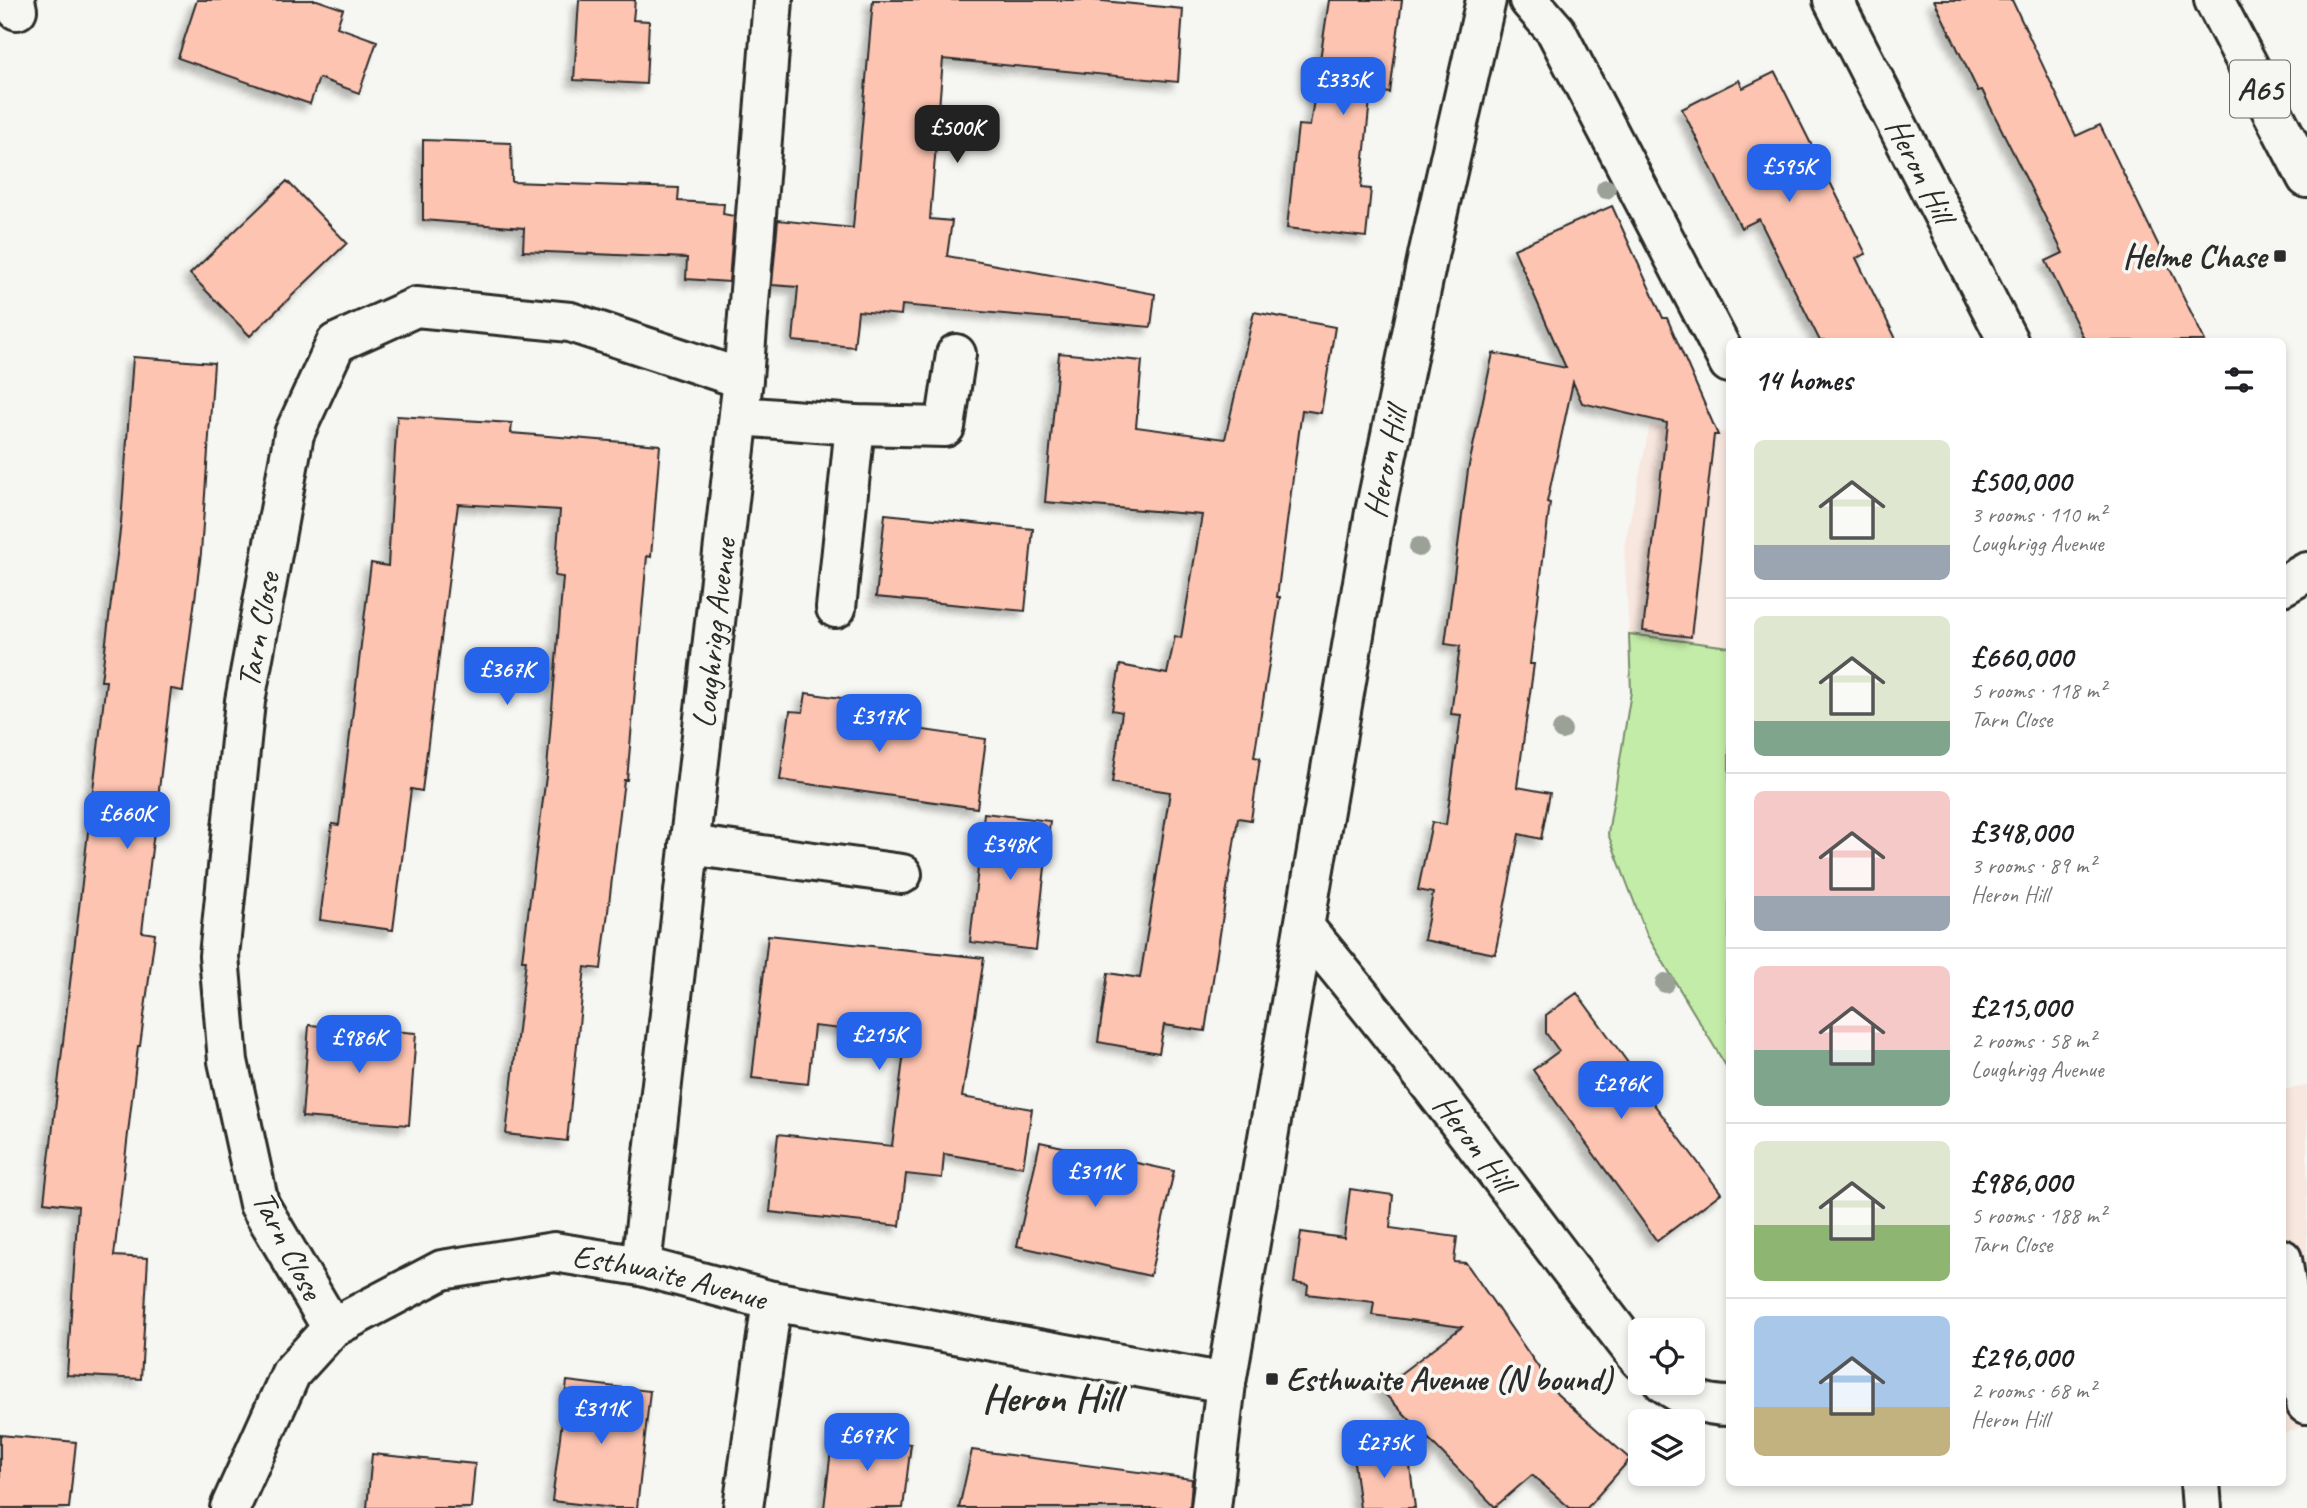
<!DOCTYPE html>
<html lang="en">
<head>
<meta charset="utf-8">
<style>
	body { margin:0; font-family:Caveat,sans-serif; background:#f6f6f6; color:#202124; height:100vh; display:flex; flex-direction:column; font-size:26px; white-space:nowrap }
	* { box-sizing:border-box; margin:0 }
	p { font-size:23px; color:#757577 }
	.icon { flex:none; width:38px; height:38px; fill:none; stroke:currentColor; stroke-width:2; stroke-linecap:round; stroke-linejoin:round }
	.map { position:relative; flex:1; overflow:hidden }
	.sheet { position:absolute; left:1726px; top:338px; width:560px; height:1148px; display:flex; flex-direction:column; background:#fff; border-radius:10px; box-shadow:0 4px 10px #0003 }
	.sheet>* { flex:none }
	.buttons { position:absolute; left:1628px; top:1318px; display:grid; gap:14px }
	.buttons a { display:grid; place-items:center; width:77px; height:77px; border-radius:10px; background:#fff; box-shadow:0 4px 10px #0003; font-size:35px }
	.price { position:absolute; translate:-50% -60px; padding:0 16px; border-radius:14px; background:#2563eb; color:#fff; font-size:23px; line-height:46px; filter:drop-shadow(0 2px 4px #0008) }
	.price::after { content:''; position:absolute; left:50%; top:42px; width:21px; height:16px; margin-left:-10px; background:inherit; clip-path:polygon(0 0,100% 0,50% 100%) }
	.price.selected { background:#222; color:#fff }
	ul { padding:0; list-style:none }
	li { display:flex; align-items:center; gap:21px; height:175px; padding:0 28px }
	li+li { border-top:2px solid #e0e0e0 }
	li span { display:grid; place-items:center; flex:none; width:196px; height:140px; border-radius:10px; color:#555 }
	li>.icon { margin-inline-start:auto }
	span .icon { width:84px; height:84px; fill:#fffc; stroke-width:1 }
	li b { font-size:30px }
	h2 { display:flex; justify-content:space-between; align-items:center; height:84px; padding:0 28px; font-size:30px }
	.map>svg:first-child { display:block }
	.built { fill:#f8e7de }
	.green { fill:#c3eca8; stroke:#778c6a; stroke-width:2 }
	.building { fill:#fdc4b1; stroke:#2b2b2b; stroke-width:2; filter:url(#shadow) }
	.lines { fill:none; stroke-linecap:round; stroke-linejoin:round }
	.minor-casing { stroke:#2b2b2b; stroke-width:44 }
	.major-casing { stroke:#2b2b2b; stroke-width:44 }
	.minor { stroke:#f6f6f2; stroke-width:38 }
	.major { stroke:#f6f6f2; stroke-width:38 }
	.tree { fill:#9ba196 }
	.poi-dot { fill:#2b2b2b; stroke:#f6f6f2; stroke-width:2.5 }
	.labels { text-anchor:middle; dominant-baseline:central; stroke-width:7; stroke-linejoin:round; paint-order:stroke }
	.shield { fill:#f6f6f2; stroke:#686867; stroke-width:2 }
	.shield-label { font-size:32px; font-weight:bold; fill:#2b2b2b }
	.street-label { font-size:33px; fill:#2b2b2b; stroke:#f6f6f2 }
	.poi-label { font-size:33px; font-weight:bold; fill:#2b2b2b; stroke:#f6f6f2; text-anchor:end }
	.district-label { font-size:40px; font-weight:bold; fill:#2b2b2b; stroke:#f6f6f2 }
</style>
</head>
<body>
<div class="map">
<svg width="2307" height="1508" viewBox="0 0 2307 1508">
	<defs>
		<filter id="shadow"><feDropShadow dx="-6" dy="6" stdDeviation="3.5" flood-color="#0004"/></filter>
	</defs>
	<rect width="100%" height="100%" fill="#f6f6f2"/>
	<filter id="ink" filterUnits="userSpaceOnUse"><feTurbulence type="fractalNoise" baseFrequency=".0143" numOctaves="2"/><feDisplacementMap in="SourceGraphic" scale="14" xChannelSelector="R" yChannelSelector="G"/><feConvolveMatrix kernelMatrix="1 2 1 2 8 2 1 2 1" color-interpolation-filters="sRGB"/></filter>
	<g filter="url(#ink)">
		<path class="built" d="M1650 425 1729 433V647L1629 634 1624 547Z
			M2307 1086V1425L2282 1434V1090Z"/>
		<path class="green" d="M1629 634 1729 647V1071L1647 935 1608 834 1631 692Z"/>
		<path class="building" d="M197 0H317L343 9 337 27 377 41 359 93 319 78 310 104 178 58Z
			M579 0H635L633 20 649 21 646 84 574 80Z
			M873 0H1093L1183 9 1178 82 943 59 930 219 952 221 947 256 1155 294 1151 327 902 305 901 315 858 311 854 347 793 341 798 287 772 285 778 220 853 228Z
			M1329 0H1402L1390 93 1371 90 1361 188 1371 189 1366 237 1287 228 1298 125 1310 126Z
			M1934 0H2012L2076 136 2100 125 2205 341H2085L2046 261 2063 253 1982 90 1978 91Z
			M1775 72 1866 254 1856 258 1897 341H1820L1759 219 1741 228 1682 109 1739 80 1743 88Z
			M423 140 511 143 512 182 679 188 678 201 724 204 723 214 734 216 729 282 686 279 687 258 523 251 524 228 423 220Z
			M287 181 347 243 250 336 190 274Z
			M1612 206 1663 318H1667L1718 435H1714L1691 637 1643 631 1667 423 1582 403 1573 382 1547 502 1550 503 1530 664H1534L1517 787 1550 793 1541 839 1519 834 1495 954 1424 940 1433 893 1418 890 1432 822 1446 825 1461 715 1451 714 1460 646 1445 644 1468 470 1493 353 1566 368 1514 249Z
			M1254 312 1335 327 1321 413 1302 410 1277 597H1280L1254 757 1260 758 1251 820 1238 818 1205 1031 1164 1025 1159 1053 1098 1042 1108 973 1140 978 1170 792 1112 783 1122 712 1112 710 1120 665 1167 674 1175 636 1181 638 1202 515 1045 502 1059 353 1142 361 1136 427 1225 439Z
			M133 357 214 363 201 553 183 691 171 689 142 932 155 934 140 1046H138L114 1256 148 1258 141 1379 67 1375 78 1206 44 1202 106 681H101L121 523Z
			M397 416 512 423 511 433 660 445 651 557 647 556 627 780H624L601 969 585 967 567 1141 506 1134 526 960H522L547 769 563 577 555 576 560 510 458 504 422 791 411 789 393 930 320 920 332 824 339 825 371 563 388 566Z
			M885 514 1033 529 1025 611 876 597Z
			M806 693 898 706 896 726 986 739 977 808 780 780 790 711 803 712Z
			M984 813 1050 821 1036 950 970 942Z
			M768 935 984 958 962 1097 1032 1109 1023 1167 944 1154 942 1178 906 1174 900 1226 770 1212 778 1134 892 1146 906 1036 814 1026 808 1084 752 1078Z
			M1577 993 1650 1093 1647 1095 1721 1193 1657 1241 1533 1070 1559 1051 1546 1033V1015Z
			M309 1025 416 1033 409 1125 302 1117Z
			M1040 1142 1174 1171 1150 1276 1017 1246Z
			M1350 1189 1393 1195 1390 1228 1457 1237 1454 1262 1466 1263 1557 1394 1630 1459 1587 1508H1570L1532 1475 1495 1507 1380 1389 1462 1327 1372 1315 1374 1302 1307 1294 1308 1285 1294 1283 1301 1232 1344 1238Z
			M567 1381 650 1391 637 1508H613L552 1501Z
			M833 1434 911 1444 903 1508H824Z
			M0 1435 76 1442 69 1508H0Z
			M1408 1449 1415 1508H1360L1353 1455Z
			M972 1450 1192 1479 1190 1508H959Z
			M372 1454 475 1464 471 1508H367Z"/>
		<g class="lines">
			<defs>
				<g id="minor">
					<path d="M15 0 17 10"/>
					<path d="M1529 0 1556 31 1729 363"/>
					<path id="s1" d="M1833 0 2008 341"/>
					<path d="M739 416 855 425 945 427 956 354"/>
					<path d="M2282 586 2307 572"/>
					<path d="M836 608 855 425"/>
					<path d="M689 845 902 874"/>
					<path id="s2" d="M1304 927C1422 1067 1527 1216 1640 1360"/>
					<path d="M2282 1259 2306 1404"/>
					<path id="s3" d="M641 1266 743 379 773 0"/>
					<path id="s4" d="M332 1328 259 1204 228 1061 219 956 245 701 294 434 336 343 416 307 570 322 743 379"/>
					<path d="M1663 1382C1684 1397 1703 1406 1729 1406"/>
					<path d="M2200 1482 2202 1508"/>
					<path id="s5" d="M230 1508 291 1373 332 1328 442 1270 554 1252 641 1266 772 1301 1226 1383"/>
					<path d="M743 1508 772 1301"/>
					<path id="s6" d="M1211 1508 1226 1383 1375 512 1429 251 1486 0"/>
				</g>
				<path id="major" d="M2214 0 2307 178"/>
			</defs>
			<use href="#minor" class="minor-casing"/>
			<use href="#major" class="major-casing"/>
			<use href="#minor" class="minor"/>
			<use href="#major" class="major"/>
		</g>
		<g class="tree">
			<circle cx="1606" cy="189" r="10"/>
			<circle cx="1419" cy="547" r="10"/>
			<circle cx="1562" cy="730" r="10"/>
			<circle cx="1665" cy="983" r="10"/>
		</g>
	</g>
	<g class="poi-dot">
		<rect x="2273" y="249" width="14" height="14" rx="3.5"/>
		<rect x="1265" y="1372" width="14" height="14" rx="3.5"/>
	</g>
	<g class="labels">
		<rect class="shield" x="2230" y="60.5" width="60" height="57" rx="5"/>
		<g class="shield-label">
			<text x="2260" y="89">A65</text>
		</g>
		<g class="street-label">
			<text stroke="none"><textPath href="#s1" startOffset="191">Heron Hill</textPath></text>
			<text stroke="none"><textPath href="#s6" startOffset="1060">Heron Hill</textPath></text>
			<text stroke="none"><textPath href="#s4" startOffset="724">Tarn Close</textPath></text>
			<text stroke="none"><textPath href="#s3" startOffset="637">Loughrigg Avenue</textPath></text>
			<text stroke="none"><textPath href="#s2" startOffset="275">Heron Hill</textPath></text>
			<text transform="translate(288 1245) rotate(63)">Tarn Close</text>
			<text stroke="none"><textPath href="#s5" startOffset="565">Esthwaite Avenue</textPath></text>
		</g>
		<g class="poi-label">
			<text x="2266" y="256">Helme Chase</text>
			<text x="1286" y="1379" text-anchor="start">Esthwaite Avenue (N bound)</text>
		</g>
		<g class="district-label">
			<text x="1051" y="1398">Heron Hill</text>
		</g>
	</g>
</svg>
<div class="buttons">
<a><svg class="icon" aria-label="locate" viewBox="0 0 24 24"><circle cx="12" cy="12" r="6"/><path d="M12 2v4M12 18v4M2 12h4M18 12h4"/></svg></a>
<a><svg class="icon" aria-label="layers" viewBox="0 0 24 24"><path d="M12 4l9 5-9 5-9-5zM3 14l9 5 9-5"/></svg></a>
</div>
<b class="price" style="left:1343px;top:117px">£335K</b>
<b class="price selected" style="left:957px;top:165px">£500K</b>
<b class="price" style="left:1789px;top:204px">£595K</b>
<b class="price" style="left:507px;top:707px">£367K</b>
<b class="price" style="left:879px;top:754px">£317K</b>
<b class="price" style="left:127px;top:851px">£660K</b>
<b class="price" style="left:1010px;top:882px">£348K</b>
<b class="price" style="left:879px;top:1072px">£215K</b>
<b class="price" style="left:359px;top:1075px">£986K</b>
<b class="price" style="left:1621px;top:1121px">£296K</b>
<b class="price" style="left:1095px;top:1209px">£311K</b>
<b class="price" style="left:601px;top:1446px">£311K</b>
<b class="price" style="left:867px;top:1473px">£697K</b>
<b class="price" style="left:1384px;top:1480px">£275K</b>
<section class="sheet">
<h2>14 homes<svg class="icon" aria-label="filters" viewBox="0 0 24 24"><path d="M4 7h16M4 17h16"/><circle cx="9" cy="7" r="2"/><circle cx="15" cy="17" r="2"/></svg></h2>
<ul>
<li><span style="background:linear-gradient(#dfe7d0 75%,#9aa5b1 0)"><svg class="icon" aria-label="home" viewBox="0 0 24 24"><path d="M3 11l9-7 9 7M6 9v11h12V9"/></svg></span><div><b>£500,000</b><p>3 rooms · 110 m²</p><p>Loughrigg Avenue</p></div></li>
<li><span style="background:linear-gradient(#dfe7d0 75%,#7fa58c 0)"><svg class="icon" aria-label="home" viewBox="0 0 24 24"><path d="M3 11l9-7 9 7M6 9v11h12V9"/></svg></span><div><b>£660,000</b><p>5 rooms · 118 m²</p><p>Tarn Close</p></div></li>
<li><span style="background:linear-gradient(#f6c9c9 75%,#9aa5b1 0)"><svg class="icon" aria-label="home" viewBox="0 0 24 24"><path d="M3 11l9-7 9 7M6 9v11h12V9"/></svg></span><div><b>£348,000</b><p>3 rooms · 89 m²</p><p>Heron Hill</p></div></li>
<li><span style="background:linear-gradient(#f6c9c9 60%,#7fa58c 0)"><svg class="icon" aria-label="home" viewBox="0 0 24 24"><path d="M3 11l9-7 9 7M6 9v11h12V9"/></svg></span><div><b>£215,000</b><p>2 rooms · 58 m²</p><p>Loughrigg Avenue</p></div></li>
<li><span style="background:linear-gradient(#dfe7d0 60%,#8fb573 0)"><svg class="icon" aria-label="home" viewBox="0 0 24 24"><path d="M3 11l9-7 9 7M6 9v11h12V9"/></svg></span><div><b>£986,000</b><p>5 rooms · 188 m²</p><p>Tarn Close</p></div></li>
<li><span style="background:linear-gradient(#a9c7e8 65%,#c2b280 0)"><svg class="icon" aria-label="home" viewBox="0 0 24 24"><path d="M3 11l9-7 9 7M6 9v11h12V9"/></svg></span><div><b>£296,000</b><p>2 rooms · 68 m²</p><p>Heron Hill</p></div></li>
</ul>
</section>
</div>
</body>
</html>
